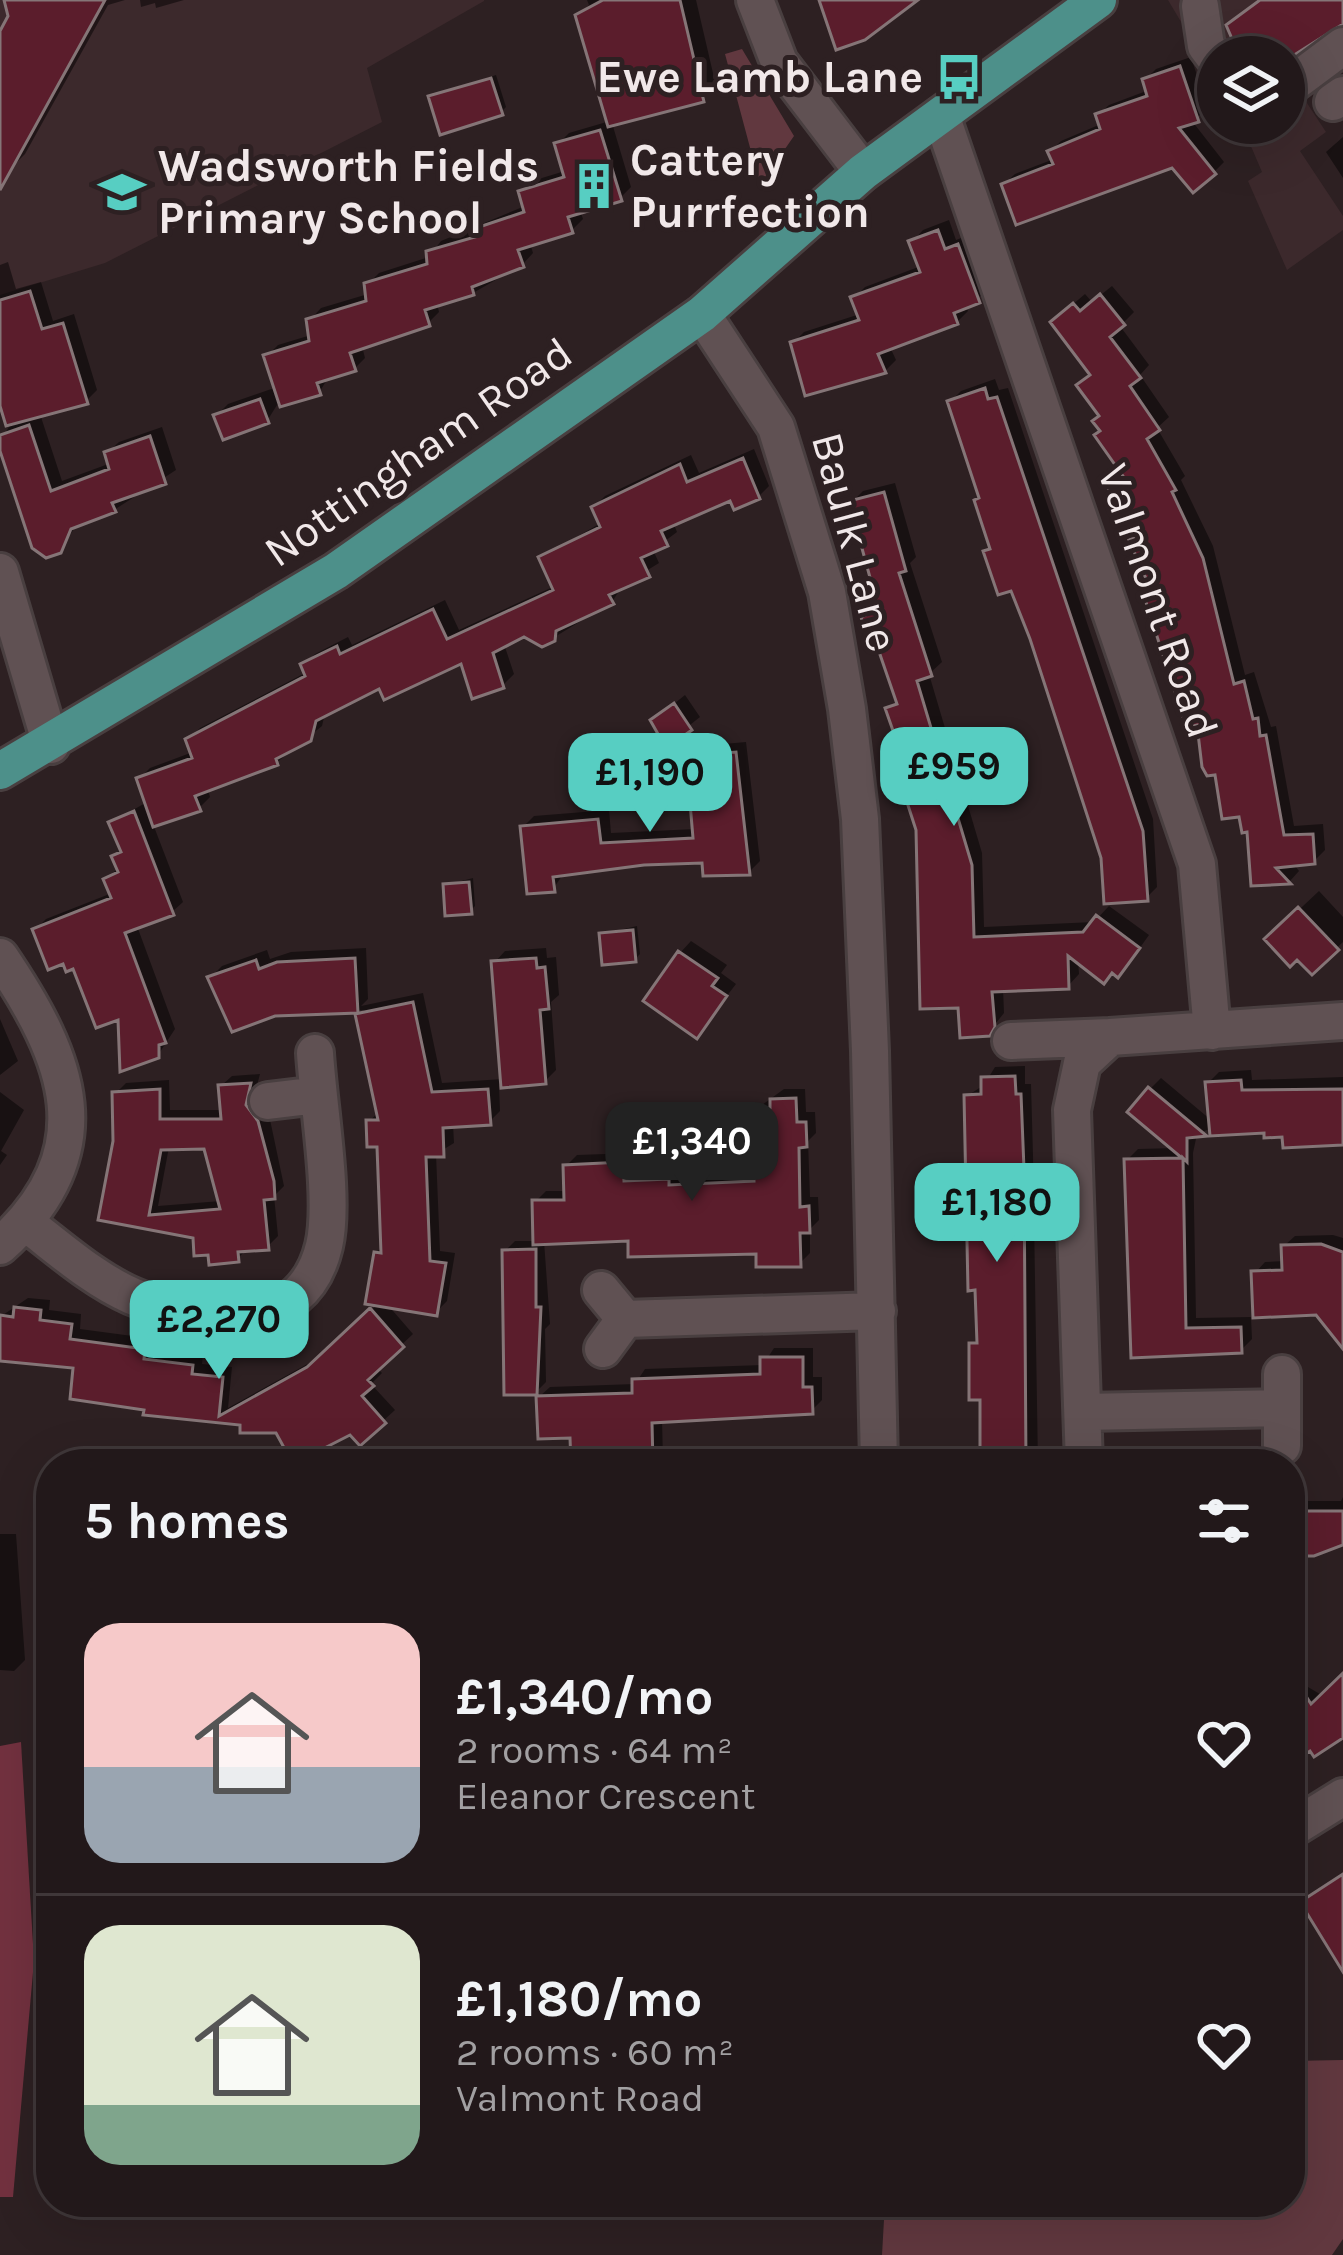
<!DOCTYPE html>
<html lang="en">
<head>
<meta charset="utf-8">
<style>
	body { margin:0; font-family:Karla,sans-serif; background:#2a2123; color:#f1f3f6; height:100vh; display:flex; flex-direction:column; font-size:45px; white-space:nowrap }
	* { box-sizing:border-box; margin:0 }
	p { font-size:39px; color:#a2a0a2 }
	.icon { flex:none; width:66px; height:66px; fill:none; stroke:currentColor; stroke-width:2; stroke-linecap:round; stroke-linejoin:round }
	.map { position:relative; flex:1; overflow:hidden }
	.drawer { position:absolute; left:36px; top:1449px; width:1269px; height:768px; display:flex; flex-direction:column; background:#22181a; border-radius:48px; box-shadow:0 12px 48px #0002,0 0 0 3px #3f3739 }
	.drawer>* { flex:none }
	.tools { position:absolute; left:1197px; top:36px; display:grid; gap:24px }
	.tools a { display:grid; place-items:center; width:108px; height:108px; border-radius:50%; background:#22181a; box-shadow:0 12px 48px #0002,0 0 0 3px #3f3739; font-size:60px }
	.price { position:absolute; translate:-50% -102px; padding:0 27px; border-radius:24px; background:#57cec2; color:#111; font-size:39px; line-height:78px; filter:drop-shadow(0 3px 6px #0008) }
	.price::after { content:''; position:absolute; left:50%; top:72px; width:36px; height:27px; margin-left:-18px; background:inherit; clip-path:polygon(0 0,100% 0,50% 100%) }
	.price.selected { background:#222; color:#fff }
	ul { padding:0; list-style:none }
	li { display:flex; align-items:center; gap:36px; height:300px; padding:0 48px }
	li+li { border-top:3px solid #3f3739 }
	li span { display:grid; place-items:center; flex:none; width:336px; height:240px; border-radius:36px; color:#555 }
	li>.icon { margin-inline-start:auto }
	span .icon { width:144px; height:144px; fill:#fffc; stroke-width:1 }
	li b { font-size:51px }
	h2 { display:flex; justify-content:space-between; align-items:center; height:144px; padding:0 48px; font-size:51px }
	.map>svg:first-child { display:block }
	.built { fill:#3c292c }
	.green { fill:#61383f }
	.forest { fill:#72313f }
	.shadow { fill:#0007; fill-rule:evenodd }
	.building { fill:#5b1d2c; stroke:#857577; stroke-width:3; fill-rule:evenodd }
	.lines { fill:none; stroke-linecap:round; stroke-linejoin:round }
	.minor-casing { stroke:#493f40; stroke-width:42 }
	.major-casing { stroke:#493f40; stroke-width:42 }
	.minor { stroke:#605153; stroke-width:36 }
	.major { stroke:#4d908a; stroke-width:36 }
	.labels { text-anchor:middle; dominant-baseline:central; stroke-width:10; stroke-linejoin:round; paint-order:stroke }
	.poi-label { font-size:45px; font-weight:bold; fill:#f1e8e9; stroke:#2d2022; text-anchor:start }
	.street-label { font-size:45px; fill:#f1e8e9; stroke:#2d2022 }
</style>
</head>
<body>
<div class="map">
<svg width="1343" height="2255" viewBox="0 0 1343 2255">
	<rect width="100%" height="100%" fill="#2d2022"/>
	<path class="built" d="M0 0H484V1L367 68 382 122 105 263 0 295Z
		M1168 0H1343V72L1305 100 1326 132 1300 151 1343 216V230L1287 270 1248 181 1262 172 1241 123H1284V57H1218V84Z"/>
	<path class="green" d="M742 49 794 136 760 185 725 54Z
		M1343 2060V2239L1332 2255H882L885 2202H1290V2061Z"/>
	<path class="forest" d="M21 1742 34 1961 13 2197H0V1746Z"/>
	<path class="shadow" d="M7 0H125L108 5 25 154 8 171 0 167V37L11 16Z
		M140 0H184L156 8 155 3 141 7Z
		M587 0H696L716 86 703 99 612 123 631 187 620 198 580 210 583 219 572 230 530 243 533 253 522 265 473 293 437 303 439 312 428 323 362 346 365 358 354 369 329 376 319 393 277 405 267 421 217 415 228 404 277 387 267 356 278 345 311 335 310 320 321 308 368 294 367 285 379 273 429 257 441 241 525 206 521 192 532 181 565 171 558 144 569 133 610 121 578 16 589 5Z
		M1191 57 1208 109 1192 121 1224 162 1214 172 1173 164 1004 184 1015 174 1054 159 1051 151 1061 141 1101 124 1098 115 1109 105 1149 90 1145 80 1156 69Z
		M496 75 506 107 501 112 432 97Z
		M1343 137V178L1326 152Z
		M949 220 956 240 969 235 990 290 966 305 968 311 957 322 890 347 896 360 885 371 793 343 804 332 860 314 854 298 865 287 921 266 912 242 923 230Z
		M8 262 16 289 41 282 53 321 74 314 97 390 86 401 40 414 62 481 111 463 107 453 119 442 162 427 176 470 114 510 78 523 60 550 0 441 9 427 0 398V265Z
		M1112 286 1134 312 1120 326 1149 365 1140 375 1169 417 1157 428 1185 476 1181 480 1213 546 1245 675 1254 672 1271 727 1276 726 1294 826 1323 824 1325 850 1314 861 1293 863 1299 871 1290 881 1254 883 1250 828 1218 772 1147 594 1153 587 1138 535 1112 489 1126 476 1103 430 1102 416 1079 385 1092 373 1065 311 1085 294 1092 302Z
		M995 379 999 390 1008 388 1153 819 1157 887 1146 898 1104 857 1013 587 987 552 993 546 981 497 950 402 961 391Z
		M754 449 769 486 758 497H732L673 522 677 532 653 550 659 563 622 586 612 602 553 638 524 634 504 644 514 674 502 686 463 660 380 685 325 713 322 726 276 763 208 790 210 797 199 808 153 824 183 902 172 912 137 926 175 1029 158 1055 35 930 46 919 112 893 106 879 117 869 115 856 123 849 112 822 147 802 139 779 150 768 193 752 189 740 200 728 307 672 303 665 315 654 348 637 352 645 445 600 459 630 555 586 541 557 601 523 594 507 605 496 691 455 699 473Z
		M895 483 916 557 910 563 942 662 929 674 982 853 984 927 1094 922 1109 906 1149 935 1129 963 1078 960 1079 974 1068 986 1003 988 1004 1013 988 1033 961 1005 919 830 897 763 905 756 889 709 899 699 865 597 876 586 852 502 863 491Z
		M685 695 700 717 667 743 654 720Z
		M746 742 760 861 749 872 705 860 564 873 553 889 523 827 534 816 609 810 611 833 695 829 689 757 701 746Z
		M473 878 475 906 470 911 446 885Z
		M1319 891 1343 917V942L1312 971 1268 939Z
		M637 926 640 954 635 959 602 934Z
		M691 941 727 965 721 973 736 984 697 1035 680 953Z
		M366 948 368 999 361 1006 423 993 442 1083 503 1079 494 963 505 951 546 948 547 958 556 957 559 995 551 1002 556 1070 545 1081 499 1085 500 1111 489 1122 453 1124 454 1143 436 1154 440 1251 455 1253 447 1301 436 1312 387 1304 413 1334 377 1368 382 1373 371 1384 395 1410 360 1442 350 1431 277 1430 147 1407 76 1365 0 1358V1317L28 1298 50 1300 49 1310 81 1314 80 1329 155 1339 154 1349 203 1354 202 1364 232 1367 228 1408 322 1356 379 1303 376 1253 384 1245 380 1143 369 1122 379 1111 359 1015 364 1010 274 1013 232 1029 210 978 222 966 267 950 270 959 291 952Z
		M0 1019 18 1061 0 1075Z
		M1025 1066V1084H1031L1033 1156 1038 1464H982L983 1397 972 1345 980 1337 967 1096 984 1085 995 1067Z
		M1251 1070 1252 1080 1343 1077V1142L1267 1130 1212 1128 1197 1134 1193 1153 1196 1318 1251 1317 1252 1339 1241 1350 1134 1355 1127 1160 1138 1149 1176 1148 1150 1089 1161 1078 1211 1120 1208 1083 1219 1072Z
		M260 1074 255 1093 268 1110 284 1186 274 1196 278 1236 267 1247 248 1248 237 1259 211 1252 195 1235 102 1218 116 1142 115 1094 126 1083 169 1080 170 1110H223L221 1086 232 1076ZM206 1146 221 1201 158 1206 169 1147Z
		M784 1089H805L806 1112H815L816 1133 808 1141 810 1197H818L819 1220 810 1229V1253L799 1264 759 1251 631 1238 544 1241 550 1324 545 1329 546 1382 536 1392 505 1251 515 1241H536L535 1202 546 1191H567L566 1166 577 1155 633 1153V1172H757L755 1110Z
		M0 1092 24 1110 1 1151 7 1155 0 1165Z
		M1333 1235 1343 1238V1266L1255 1273 1265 1262 1285 1261 1284 1246 1295 1236Z
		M774 1348H813V1377H822V1400L811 1411 662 1420 663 1459 658 1464H574L573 1435 539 1397 550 1387 635 1384 645 1369 763 1365Z
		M771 1454H824V1464H761Z
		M1147 1457H1255V1464H1140Z
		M1343 1497V1542L1290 1553V1501H1341Z
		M0 1534H16L25 1660 14 1671 0 1670Z
		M1343 1683V1734L1290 1765V1698L1308 1687 1330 1700Z
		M1290 1899H1298L1300 1953 1290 1963Z"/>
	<path class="building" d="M4 0H105L0 190V31L8 16Z
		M603 0H680L704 102 608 127 575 15Z
		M819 0H918L865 40 836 50Z
		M1260 0H1343V24L1291 57H1240L1226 25Z
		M1180 66 1199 122 1179 128 1216 174 1193 193 1172 168 1016 225 1001 184 1053 164 1047 151 1100 129 1095 114 1147 96 1142 79Z
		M491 78 503 115 440 135 428 96Z
		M600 130 622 201 568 217 573 233 518 250 524 267 472 287 474 295 425 310 430 326 350 353 356 371 317 383 321 395 280 407 263 355 309 341 306 319 366 301 364 283 427 264 426 251 475 237 473 229 524 212 518 191 564 177 554 143Z
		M938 230 945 249 958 244 980 303 954 313 958 324 878 354 886 373 805 396 790 342 859 320 850 297 920 272 908 241Z
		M30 291 42 329 63 323 88 404 6 426 0 406V300Z
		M1100 294 1125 325 1110 337 1141 378 1130 386 1160 430 1147 439 1176 490 1172 492 1203 558 1234 684 1244 681 1253 719 1258 718 1260 736 1266 735 1284 835 1313 834 1315 864 1276 868 1291 884 1251 886 1247 832 1242 833 1239 817 1222 819 1215 775 1207 776 1202 767 1197 725 1189 727 1183 717 1143 593 1151 590 1129 540 1136 537 1108 488 1125 479 1094 435 1100 431 1092 421 1099 416 1076 385 1090 375 1050 322 1073 303 1080 311Z
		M985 388 988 399 997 397 1143 831 1148 901 1104 904 1101 858 1030 639 1011 591 998 595 983 551 990 549 974 500 979 498 947 401Z
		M260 399 269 423 223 440 213 415Z
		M29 425 51 491 109 469 104 452 150 436 166 484 112 503 116 512 71 529 61 553 46 558 32 548 0 451V435Z
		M743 458 760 499 734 510 730 501 661 531 668 546 641 558 650 577 609 595 614 604 556 631 555 641 542 647 524 637 493 653 504 688 472 699 461 664 384 700 379 689 316 721 311 741 276 759 278 765 195 796 201 811 153 827 136 778 192 758 185 739 305 676 300 664 337 646 340 654 433 609 447 639 553 590 538 557 600 527 591 507 680 464 687 482Z
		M884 492 906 571 899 573 932 676 917 681 972 865 974 937 1083 932 1096 915 1140 948 1118 978 1112 973 1104 984 1068 956 1069 989 992 992 995 1027 990 1036 960 1038 958 1008 920 1009 916 830 894 762 903 759 885 708 897 704 875 640 869 642 861 617 868 614 862 596 874 592 849 501Z
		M674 703 692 730 666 748 650 720Z
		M736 752 750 875 703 876 702 863 644 865 553 877 555 892 527 894 520 826 598 819 601 843 693 838 686 756Z
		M134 811 174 915 125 933 166 1043 159 1045V1058L120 1072 118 1020 96 1028 73 969 66 972 63 964 48 970 32 929 111 898 103 879 118 872 111 856 121 852 108 822Z
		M469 882 472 914 445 916 443 884Z
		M1298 907 1339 950 1312 975 1297 960 1290 967 1264 939Z
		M633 930 636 962 602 965 599 933Z
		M678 951 718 978 712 986 727 996 697 1039 643 1001Z
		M355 958 358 1013 275 1016 232 1032 207 977 256 960 259 969 277 962Z
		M536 958 537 968 545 967 549 1009 540 1010 546 1084 501 1088 491 961Z
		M413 1002 432 1092 488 1089 491 1125 443 1128 444 1157H426L430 1261 446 1263 437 1316 365 1304 374 1252 381 1253 377 1147H367L366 1120H378L355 1014Z
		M1015 1076 1016 1094H1021L1024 1169 1026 1464H995V1454H980V1400H969V1343H977L975 1290 968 1291 964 1095 981 1094V1077Z
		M1241 1080 1242 1090 1343 1089V1145L1283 1148 1282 1137 1264 1138V1133L1210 1136 1205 1082Z
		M251 1083 246 1105 258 1121 274 1181 275 1199 264 1200 269 1250 238 1252 239 1262 209 1265 208 1255 194 1256 193 1238 98 1220 113 1141 112 1092 160 1089V1119H221L218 1085ZM204 1149 220 1209 149 1215 161 1150Z
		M1148 1087 1207 1136 1187 1138V1162L1183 1158 1186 1328 1241 1327 1242 1353 1131 1358 1124 1159 1182 1158 1127 1112Z
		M796 1098 797 1122H806L807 1147 799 1148 800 1207 809 1206 810 1233H800L801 1267H756V1254L628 1257V1241L533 1245 532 1200H564L563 1165 623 1162 624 1181 669 1179V1185L754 1181 752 1109 770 1108V1099Z
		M1321 1244 1343 1252V1349L1316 1315 1253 1318 1251 1271 1282 1270 1281 1245Z
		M536 1249V1307H541L537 1395H504L502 1250Z
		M14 1307 41 1310 40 1320 72 1324 70 1339 145 1349 144 1359 193 1365 192 1374 223 1377 219 1416 307 1367 370 1308 404 1347 368 1380 374 1386 362 1396 386 1423 360 1446 350 1435 293 1464 276 1433H240V1425L143 1415 144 1410 70 1399 73 1368 0 1361V1315L13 1317Z
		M760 1357H803V1387H812L813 1414 652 1423 653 1464H571L570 1438 538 1439 536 1396 632 1393V1379L760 1374Z
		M1290 1511H1343V1545L1314 1556H1290Z
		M1290 1671 1311 1704 1343 1673V1738L1314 1757 1310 1751 1300 1758 1290 1742Z
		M1343 1874V1972L1300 1902Z"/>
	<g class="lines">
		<defs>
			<path id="minor" d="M755 0 779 62 863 172
				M1200 6 1206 46 1218 62
				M1284 90 1343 46
				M1333 102 1343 95
				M941 115 1197 864 1212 1031
				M702 314 776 427 827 592 847 709 860 819 870 1051 879 1464
				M0 572 51 745
				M0 957C69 1059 106 1150 0 1246
				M1011 1041 1110 1037
				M268 1101 318 1095
				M26 1223C59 1248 93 1279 132 1296 200 1325 302 1339 324 1246 335 1200 318 1104 315 1053
				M601 1290 625 1319 603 1349
				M625 1319 877 1311
				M1282 1374V1446
				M1084 1412 1282 1408
				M1084 1464 1072 1110 1082 1063 1110 1037 1343 1021
				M1290 1830 1343 1797"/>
			<path id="major" d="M0 771 336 571 702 314 863 172 1098 0"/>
		</defs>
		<use href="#minor" class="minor-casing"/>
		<use href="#major" class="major-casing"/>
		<use href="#minor" class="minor"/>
		<use href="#major" class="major"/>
	</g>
	<defs>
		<symbol id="bus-bare" viewBox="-9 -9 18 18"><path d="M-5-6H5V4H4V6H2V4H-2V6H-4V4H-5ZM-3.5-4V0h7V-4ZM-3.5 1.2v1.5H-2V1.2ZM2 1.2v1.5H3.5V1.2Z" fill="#57cec2" stroke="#2d2022" stroke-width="2.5" paint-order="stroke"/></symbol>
		<symbol id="building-bare" viewBox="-9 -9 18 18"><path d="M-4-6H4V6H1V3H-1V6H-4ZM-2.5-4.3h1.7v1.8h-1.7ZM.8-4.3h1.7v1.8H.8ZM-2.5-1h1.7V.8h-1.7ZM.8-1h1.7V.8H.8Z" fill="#57cec2" stroke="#2d2022" stroke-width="2.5" paint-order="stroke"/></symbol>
		<symbol id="school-bare" viewBox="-9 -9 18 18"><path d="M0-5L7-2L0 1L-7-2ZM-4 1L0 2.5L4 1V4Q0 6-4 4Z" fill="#57cec2" stroke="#2d2022" stroke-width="2.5" paint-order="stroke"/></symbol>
	</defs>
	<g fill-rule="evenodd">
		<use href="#bus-bare" x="926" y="44" width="66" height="66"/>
		<use href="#building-bare" x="561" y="153" width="66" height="66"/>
		<use href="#school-bare" x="89" y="159" width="66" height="66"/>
	</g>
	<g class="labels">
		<g class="poi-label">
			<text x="923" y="77" text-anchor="end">Ewe Lamb Lane</text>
			<text x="630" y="160">Cattery<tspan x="630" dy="52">Purrfection</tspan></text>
			<text x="158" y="166">Wadsworth Fields<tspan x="158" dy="52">Primary School</tspan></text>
		</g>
		<g class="street-label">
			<text transform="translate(418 452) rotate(-35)">Nottingham Road</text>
			<text transform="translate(855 542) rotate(75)">Baulk Lane</text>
			<text transform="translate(1158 601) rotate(71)">Valmont Road</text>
		</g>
	</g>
</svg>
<div class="tools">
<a><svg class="icon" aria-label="layers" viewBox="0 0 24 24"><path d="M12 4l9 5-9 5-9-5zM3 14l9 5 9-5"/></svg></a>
</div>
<b class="price" style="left:954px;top:829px">£959</b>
<b class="price" style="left:650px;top:835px">£1,190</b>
<b class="price selected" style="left:692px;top:1204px">£1,340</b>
<b class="price" style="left:997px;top:1265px">£1,180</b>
<b class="price" style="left:219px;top:1382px">£2,270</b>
<section class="drawer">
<h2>5 homes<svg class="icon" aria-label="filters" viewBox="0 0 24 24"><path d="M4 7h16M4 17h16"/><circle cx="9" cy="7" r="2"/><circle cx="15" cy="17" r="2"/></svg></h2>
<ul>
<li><span style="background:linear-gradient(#f6c9c9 60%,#9aa5b1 0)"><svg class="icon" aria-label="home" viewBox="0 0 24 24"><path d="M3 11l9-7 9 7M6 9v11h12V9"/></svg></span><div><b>£1,340/mo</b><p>2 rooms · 64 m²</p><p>Eleanor Crescent</p></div><svg class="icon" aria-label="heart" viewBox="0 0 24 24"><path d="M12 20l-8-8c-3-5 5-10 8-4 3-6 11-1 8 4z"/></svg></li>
<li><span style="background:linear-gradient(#dfe7d0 75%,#7fa58c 0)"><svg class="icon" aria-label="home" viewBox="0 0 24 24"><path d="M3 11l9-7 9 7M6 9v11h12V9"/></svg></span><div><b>£1,180/mo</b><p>2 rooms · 60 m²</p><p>Valmont Road</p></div><svg class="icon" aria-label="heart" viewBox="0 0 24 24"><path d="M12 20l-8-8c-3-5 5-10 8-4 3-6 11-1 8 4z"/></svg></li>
</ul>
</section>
</div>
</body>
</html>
